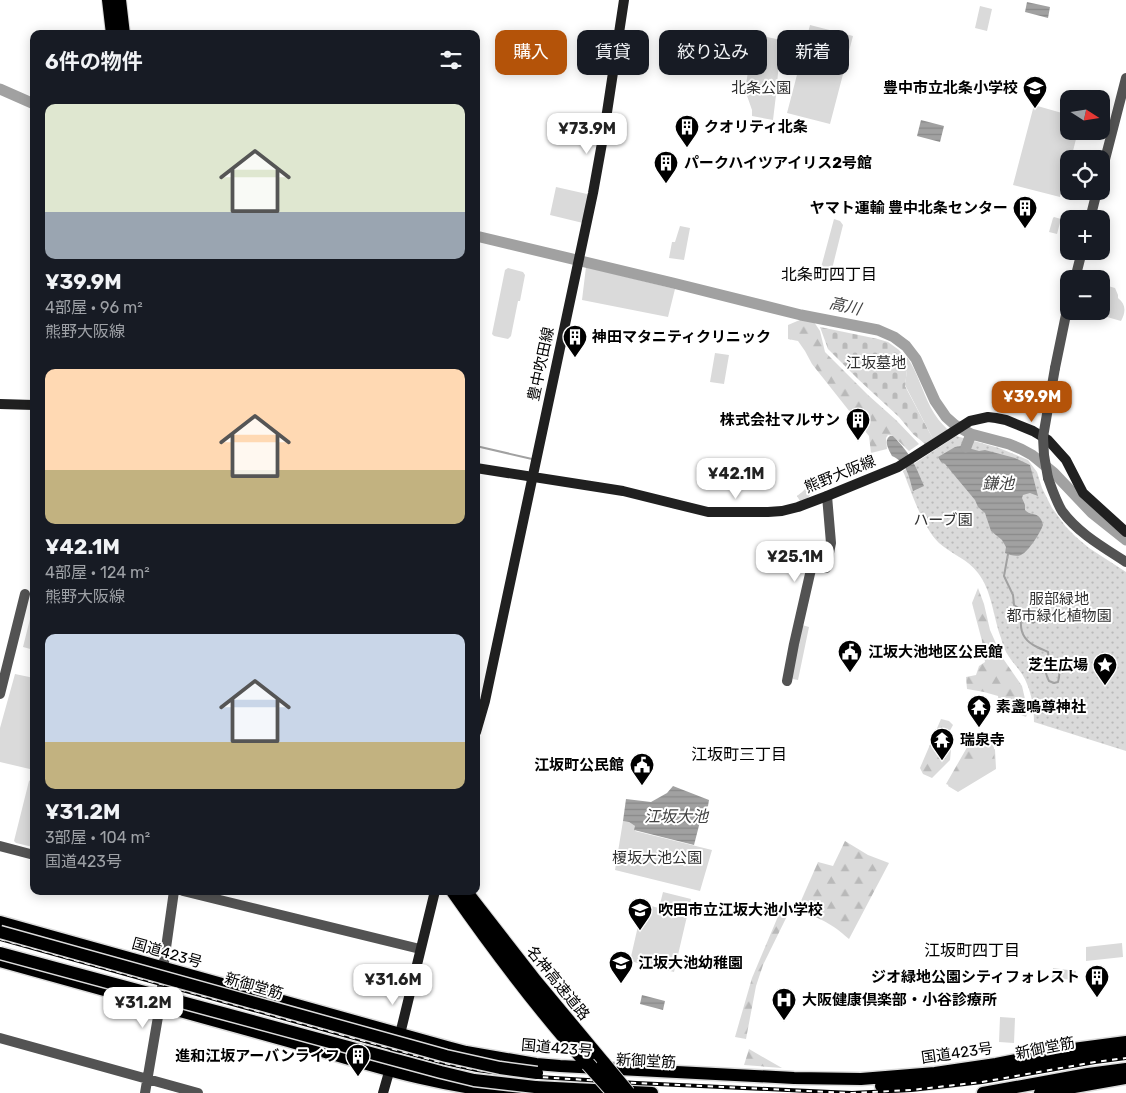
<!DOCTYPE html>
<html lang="ja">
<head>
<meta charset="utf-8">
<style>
	body { margin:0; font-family:Rubik,"Noto Sans JP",sans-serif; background:#242831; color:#f1f3f6; height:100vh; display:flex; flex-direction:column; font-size:19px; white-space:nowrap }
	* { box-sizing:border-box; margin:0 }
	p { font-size:16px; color:#9ea1a6 }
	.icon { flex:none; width:28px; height:28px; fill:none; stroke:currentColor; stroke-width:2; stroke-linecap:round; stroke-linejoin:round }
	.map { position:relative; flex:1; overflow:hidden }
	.sheet { position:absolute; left:30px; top:30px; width:450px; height:865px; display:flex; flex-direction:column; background:#171b24; border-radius:10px; box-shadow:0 2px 12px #0003 }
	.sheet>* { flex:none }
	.hud { position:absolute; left:495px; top:30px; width:475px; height:45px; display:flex; gap:10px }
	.needle { width:32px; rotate:102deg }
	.fabs { position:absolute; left:1060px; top:90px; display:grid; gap:10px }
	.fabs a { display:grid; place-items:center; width:50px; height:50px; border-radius:10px; background:#171b24; box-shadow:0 2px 12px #0003; font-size:25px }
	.price { position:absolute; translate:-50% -42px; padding:0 11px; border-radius:10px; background:#fff; color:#222; font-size:16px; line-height:32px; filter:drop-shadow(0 1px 2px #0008) }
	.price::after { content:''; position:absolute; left:50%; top:30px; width:15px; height:11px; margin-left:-8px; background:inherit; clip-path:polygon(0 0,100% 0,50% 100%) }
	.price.active { background:#b45309; color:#fff }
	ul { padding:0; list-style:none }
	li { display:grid; align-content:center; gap:10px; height:265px; padding:0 15px }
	li span { display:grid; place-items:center; height:155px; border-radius:10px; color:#555 }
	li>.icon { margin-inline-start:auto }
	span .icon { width:90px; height:90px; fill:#fffc; stroke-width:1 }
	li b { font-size:21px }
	h2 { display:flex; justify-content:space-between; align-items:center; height:60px; padding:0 15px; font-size:21px }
	.chip { padding:0 18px; border-radius:10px; background:#171b24; box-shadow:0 2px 12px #0003; font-size:18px; line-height:45px }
	.chip.active { background:#b45309; color:#fff }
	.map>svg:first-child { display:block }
	.green { fill:#dadada }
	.forest { fill:url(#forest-firs) }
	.cemetery { fill:url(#cemetery-stones) }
	.garden { fill:url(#garden-dots) }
	.water { fill:url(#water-rules) }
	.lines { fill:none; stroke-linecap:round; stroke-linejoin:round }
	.stream { stroke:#a1a1a1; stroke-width:2 }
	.river { stroke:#a1a1a1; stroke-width:11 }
	.trunk-casing { stroke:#dbdbdb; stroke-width:15 }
	.motorway-casing { stroke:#dbdbdb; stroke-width:16 }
	.tertiary { stroke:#535353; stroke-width:10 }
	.secondary { stroke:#202020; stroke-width:10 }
	.trunk { stroke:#000; stroke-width:12 }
	.motorway { stroke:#000; stroke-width:14 }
	.rail-casing { stroke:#000; stroke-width:4 }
	.rail { stroke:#fff; stroke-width:2; stroke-dasharray:5.5; stroke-linecap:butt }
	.trunk-bridge-casing { stroke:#dbdbdb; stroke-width:15; stroke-linecap:butt }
	.motorway-bridge-casing { stroke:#dbdbdb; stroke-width:16; stroke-linecap:butt }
	.tertiary-bridge { stroke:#535353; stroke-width:10 }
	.trunk-bridge { stroke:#000; stroke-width:12 }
	.motorway-bridge { stroke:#000; stroke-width:14 }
	.labels { text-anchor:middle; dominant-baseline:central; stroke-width:4; stroke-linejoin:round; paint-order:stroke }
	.park-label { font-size:15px; fill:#313131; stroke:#fff }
	.poi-label { font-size:15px; font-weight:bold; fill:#000; stroke:#fff; text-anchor:start }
	.street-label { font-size:15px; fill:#000; stroke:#fff }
	.neighbourhood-label { font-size:16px; fill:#000; stroke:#fff }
	.water-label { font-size:16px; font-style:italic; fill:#424242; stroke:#fff }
</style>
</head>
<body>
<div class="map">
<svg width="1126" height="1093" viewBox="0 0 1126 1093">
	<defs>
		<pattern id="forest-firs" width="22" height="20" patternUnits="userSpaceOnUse" patternTransform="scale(1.25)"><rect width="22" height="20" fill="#dadada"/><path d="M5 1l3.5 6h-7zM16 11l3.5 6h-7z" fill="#b9b9b9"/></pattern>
		<pattern id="cemetery-stones" width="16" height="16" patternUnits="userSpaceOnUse" patternTransform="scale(1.25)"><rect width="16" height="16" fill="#dadada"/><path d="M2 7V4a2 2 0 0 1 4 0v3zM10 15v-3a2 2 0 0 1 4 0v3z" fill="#b9b9b9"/></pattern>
		<pattern id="garden-dots" width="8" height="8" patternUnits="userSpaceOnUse" patternTransform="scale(1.25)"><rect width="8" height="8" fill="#dadada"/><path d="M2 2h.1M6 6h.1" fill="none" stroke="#b9b9b9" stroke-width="1.8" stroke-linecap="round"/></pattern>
		<pattern id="water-rules" width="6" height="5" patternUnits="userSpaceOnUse" patternTransform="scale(1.25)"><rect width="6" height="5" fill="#a1a1a1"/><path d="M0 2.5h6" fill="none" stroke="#898989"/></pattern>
	</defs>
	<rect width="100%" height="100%" fill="#fff"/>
	<path class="green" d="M980 6 992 9 987 31 975 28Z
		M810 25 853 36 830 124 787 113Z
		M752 34 781 40 776 95 773 120 752 116V110L745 90 748 72 750 36Z
		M1034 105 1069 115V131H1078L1071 159H1069V166L1060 197 1013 185Z
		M556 187 587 194 589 197 583 223 550 215Z
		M1054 217 1061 219 1057 234 1049 232 1053 218Z
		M834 219 840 221 843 225 830 277 827 278 821 277 819 275Z
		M680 226 690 228 684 260 669 258 672 242H675Z
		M586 267 675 289 668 317 582 300Z
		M508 268 523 272 525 275 520 301H518L511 336 508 339 494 336 492 334 505 270Z
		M1101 284 1115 288 1118 295V298C1126 304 1126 312 1121 321L1100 315V311H1101Z
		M715 353 729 355 724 384 710 382Z
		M907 357C918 373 922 391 931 408 935 416 941 423 948 430L933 439 905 385 907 370 901 362Z
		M32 611H34V650L23 647Z
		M802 625 809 627 798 680 793 679 791 677Z
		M15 674 34 678V770L0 762V728Z
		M995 749 996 769 958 792 948 786 968 750 979 753Z
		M33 778H34V846L33 847 16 843 14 841 29 781Z
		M623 821 629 822 635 826V831L712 850 700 891 615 870Z
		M663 892 691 899 674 972 630 961 643 904 659 908Z
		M1122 943 1123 957 1086 961V947Z
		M1053 968 1076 971 1075 980 1052 978Z
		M1000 1017 1015 1018 1014 1043 999 1042Z"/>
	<path class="forest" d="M802 319 814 322 820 331 825 352 868 395 896 420 919 444 909 451 893 436 888 435 886 438 887 449 871 453 869 436 812 364 805 351 798 341 788 339V325Z
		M978 588 984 604 990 630 1002 657 1022 686 1028 712 1026 717 999 706 998 696 984 692 967 689 966 677 976 675 979 666 985 662 982 641 972 603Z
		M941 719 949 721 953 725 946 738 951 750 950 760 932 778 923 774 920 768Z
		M986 732 993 733 995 766 989 770 985 762 971 764 959 776 958 789 946 784 969 744 976 737Z
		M845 841 868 855 889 863 849 939C831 923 820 918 797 910L818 862 833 866Z
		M782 907 790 910 763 965 756 986 746 1039 735 1037 752 978Z
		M749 1049 782 1068 744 1065Z"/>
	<path class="cemetery" d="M820 327 878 339 888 342 899 350 905 358 901 362 907 370 905 386 933 439 925 444 913 434 899 417 859 380 828 349Z
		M811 477 816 480 817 487 807 499 800 501 797 496C804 491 809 486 811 477Z"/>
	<path class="garden" d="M956 436 999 448 1028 460 1037 472 1042 488 1052 508 1066 527 1076 537 1089 548 1126 572V751L1034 722C1034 709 1032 696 1027 684 1023 672 1012 663 1006 652 1004 647 1002 642 1001 638 993 616 992 591 978 573 968 559 951 554 939 543 923 528 911 491 903 471Z"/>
	<path class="water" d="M1027 2 1050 7 1048 18 1025 12Z
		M921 120 944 126 940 142 917 136Z
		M890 436H893C910 453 915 464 924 486L913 491C909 477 907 462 892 456 889 450 883 441 890 436Z
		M961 446 979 451 985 450 1015 458 1030 465 1038 496 1030 493 1023 495 1022 498 1025 505V510C1029 515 1037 513 1040 518 1042 520 1042 523 1043 525 1040 533 1029 551 1021 555 1016 557 1010 555 1005 553L1006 547 1002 540 991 531 985 513 978 507 975 500 945 464 941 462 938 457 955 447Z
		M1027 609C1033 610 1035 612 1038 618L1036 622 1033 624 1028 621H1021L1022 614Z
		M673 786 709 800 708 806 703 810 694 845 634 830 635 826 629 822 623 821 626 799 651 802 667 793Z
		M642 995 665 1001 663 1010 640 1004Z"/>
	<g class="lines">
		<path class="stream" d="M476 446 532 459
			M1008 554 1004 576 1013 595 1014 605 1021 610 1022 614
			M1021 621C1020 633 1026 642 1037 647 1041 649 1044 650 1048 652 1050 665 1041 665 1049 681L1054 683 1058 682C1060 676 1059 670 1061 664 1067 660 1077 662 1085 661"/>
		<path class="river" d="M0 89 34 104
			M476 236 673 283 801 315 878 330 894 337 906 346 916 359 935 401 946 417 955 425 971 434 1009 444 1021 449 1032 455 1054 473 1092 513 1126 540
			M966 447 971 434"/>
		<defs>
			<path id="trunk" d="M0 922 447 1047 466 1052 536 1064 560 1066 794 1078 861 1079 935 1073 996 1064 1073 1049 1126 1042
				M0 961C96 987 192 1014 288 1041 364 1063 441 1089 520 1093
				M881 1086C964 1085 1044 1062 1126 1051
				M535 1087 652 1093
				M983 1093 1088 1074 1126 1069
				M1040 1093 1126 1078"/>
			<path id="motorway" d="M109 0 113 34
				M119 0 123 34
				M453 891C495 951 539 1010 588 1064
				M465 891 535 981 604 1064"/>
		</defs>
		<use href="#trunk" class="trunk-casing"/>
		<use href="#motorway" class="motorway-casing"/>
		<path class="tertiary" d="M1101 175 1126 78
			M1090 219 1097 191
			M1075 279 1082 251
			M1055 368 1069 300
			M1048 478C1052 489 1056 501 1062 511 1078 533 1103 547 1126 562
			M787 681 794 644 812 565 826 568 831 543 827 496
			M0 694 25 594
			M0 846 34 855
			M183 891 420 949
			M0 1038 198 1093
			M145 1093 160 1005 164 969V962L174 891"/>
		<path class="secondary" d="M0 404 34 405
			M476 468 623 491 708 512H768L782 511 798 507 827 496 898 467 970 421 988 417 996 418 1006 420 1033 431 1048 440 1066 460 1083 493 1126 532
			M476 732 485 701 516 555 593 193 604 132 624 0
			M383 1093 401 1030 435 891"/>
		<use href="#trunk" class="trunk"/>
		<use href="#motorway" class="motorway"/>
		<defs>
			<path id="rail" d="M0 939 440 1062 477 1070 522 1076 636 1083 852 1093 911 1090 982 1082 1095 1062 1126 1058"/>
		</defs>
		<use href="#rail" class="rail-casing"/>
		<use href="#rail" class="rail"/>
		<defs>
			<path id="trunk-bridge" d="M0 932 446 1056 500 1068 537 1073
				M0 953 441 1072 474 1080 535 1087"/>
			<path id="motorway-bridge" d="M588 1064 614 1093
				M604 1064 628 1093"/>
		</defs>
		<use href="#trunk-bridge" class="trunk-bridge-casing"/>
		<use href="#motorway-bridge" class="motorway-bridge-casing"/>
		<path class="tertiary-bridge" d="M1048 478 1044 455 1043 437 1055 368"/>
		<use href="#trunk-bridge" class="trunk-bridge"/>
		<use href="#motorway-bridge" class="motorway-bridge"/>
	</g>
	<defs>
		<symbol id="school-pin" viewBox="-11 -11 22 30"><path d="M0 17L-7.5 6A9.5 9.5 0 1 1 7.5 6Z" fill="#000" stroke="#fff"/><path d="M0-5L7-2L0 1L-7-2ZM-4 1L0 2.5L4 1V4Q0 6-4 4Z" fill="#fff"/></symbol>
		<symbol id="building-pin" viewBox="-11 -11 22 30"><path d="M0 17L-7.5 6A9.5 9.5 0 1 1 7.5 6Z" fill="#000" stroke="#fff"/><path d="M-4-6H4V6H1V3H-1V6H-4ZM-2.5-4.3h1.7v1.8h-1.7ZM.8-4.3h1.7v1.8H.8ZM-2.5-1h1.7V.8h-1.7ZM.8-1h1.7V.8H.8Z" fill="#fff"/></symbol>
		<symbol id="civic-pin" viewBox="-11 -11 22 30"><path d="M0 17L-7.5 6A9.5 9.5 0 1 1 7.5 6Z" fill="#000" stroke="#fff"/><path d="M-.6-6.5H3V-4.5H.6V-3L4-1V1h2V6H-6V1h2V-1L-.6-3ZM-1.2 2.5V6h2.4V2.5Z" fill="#fff"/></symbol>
		<symbol id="sight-pin" viewBox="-11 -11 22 30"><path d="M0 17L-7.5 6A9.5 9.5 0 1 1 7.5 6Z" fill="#000" stroke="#fff"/><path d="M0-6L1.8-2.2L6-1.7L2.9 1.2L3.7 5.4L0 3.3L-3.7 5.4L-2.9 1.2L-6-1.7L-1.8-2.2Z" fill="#fff"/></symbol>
		<symbol id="temple-pin" viewBox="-11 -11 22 30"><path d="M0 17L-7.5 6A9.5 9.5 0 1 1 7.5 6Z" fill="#000" stroke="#fff"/><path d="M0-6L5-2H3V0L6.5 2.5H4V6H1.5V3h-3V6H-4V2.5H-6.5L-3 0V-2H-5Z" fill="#fff"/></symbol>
		<symbol id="hospital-pin" viewBox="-11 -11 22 30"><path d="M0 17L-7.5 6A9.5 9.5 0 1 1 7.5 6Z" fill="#000" stroke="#fff"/><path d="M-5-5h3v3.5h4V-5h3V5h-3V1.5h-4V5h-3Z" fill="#fff"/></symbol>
	</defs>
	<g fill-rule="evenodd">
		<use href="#school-pin" x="1021" y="74" width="28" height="38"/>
		<use href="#building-pin" x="673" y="113" width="28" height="38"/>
		<use href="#building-pin" x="652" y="149" width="28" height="38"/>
		<use href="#building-pin" x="1011" y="194" width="28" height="38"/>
		<use href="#building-pin" x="561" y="323" width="28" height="38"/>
		<use href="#building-pin" x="844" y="406" width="28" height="38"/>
		<use href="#civic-pin" x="836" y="638" width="28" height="38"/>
		<use href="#sight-pin" x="1091" y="651" width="28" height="38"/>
		<use href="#temple-pin" x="965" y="693" width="28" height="38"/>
		<use href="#temple-pin" x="928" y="726" width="28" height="38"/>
		<use href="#civic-pin" x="628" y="751" width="28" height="38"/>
		<use href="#school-pin" x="626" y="896" width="28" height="38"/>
		<use href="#school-pin" x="607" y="949" width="28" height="38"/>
		<use href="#building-pin" x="1083" y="963" width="28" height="38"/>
		<use href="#hospital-pin" x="770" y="986" width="28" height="38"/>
		<use href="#building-pin" x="344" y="1042" width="28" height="38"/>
	</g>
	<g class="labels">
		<g class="park-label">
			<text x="761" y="88">北条公園</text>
			<text x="876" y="363">江坂墓地</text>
			<text x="943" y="520">ハーブ園</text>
			<text x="1059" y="599">服部緑地<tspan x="1059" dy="17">都市緑化植物園</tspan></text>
			<text x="657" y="858">榎坂大池公園</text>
		</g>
		<g class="poi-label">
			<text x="1018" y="88" text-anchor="end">豊中市立北条小学校</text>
			<text x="704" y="127">クオリティ北条</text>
			<text x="684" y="163">パークハイツアイリス2号館</text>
			<text x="1008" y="208" text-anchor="end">ヤマト運輸 豊中北条センター</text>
			<text x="592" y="337">神田マタニティクリニック</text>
			<text x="840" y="420" text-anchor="end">株式会社マルサン</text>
			<text x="868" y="652">江坂大池地区公民館</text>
			<text x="1088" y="665" text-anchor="end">芝生広場</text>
			<text x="996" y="707">素盞嗚尊神社</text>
			<text x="960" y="740">瑞泉寺</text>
			<text x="624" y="765" text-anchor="end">江坂町公民館</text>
			<text x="658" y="910">吹田市立江坂大池小学校</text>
			<text x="638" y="963">江坂大池幼稚園</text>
			<text x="1080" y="977" text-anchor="end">ジオ緑地公園シティフォレスト</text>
			<text x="802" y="1000">大阪健康倶楽部・小谷診療所</text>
			<text x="340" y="1056" text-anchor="end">進和江坂アーバンライフ</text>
		</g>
		<g class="street-label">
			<text transform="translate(541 364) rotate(-78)">豊中吹田線</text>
			<text transform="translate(840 474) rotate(-22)">熊野大阪線</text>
			<text transform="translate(167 953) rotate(16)">国道423号</text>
			<text transform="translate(558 983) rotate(51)">名神高速道路</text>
			<text transform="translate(254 986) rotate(16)">新御堂筋</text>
			<text transform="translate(557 1048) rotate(5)">国道423号</text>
			<text transform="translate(1045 1048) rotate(-11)">新御堂筋</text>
			<text transform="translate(957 1053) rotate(-8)">国道423号</text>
			<text transform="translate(646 1061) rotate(3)">新御堂筋</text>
		</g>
		<g class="neighbourhood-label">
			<text x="829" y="274">北条町四丁目</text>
			<text x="739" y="754">江坂町三丁目</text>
			<text x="972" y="950">江坂町四丁目</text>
		</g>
		<g class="water-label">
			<text transform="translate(845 306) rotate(13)">高川</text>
			<text x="998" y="483">鎌池</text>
			<text x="676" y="816">江坂大池</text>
		</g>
	</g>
</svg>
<div class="fabs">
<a><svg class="needle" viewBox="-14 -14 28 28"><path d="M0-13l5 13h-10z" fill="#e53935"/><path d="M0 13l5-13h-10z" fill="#9ea1a6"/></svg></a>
<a><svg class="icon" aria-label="locate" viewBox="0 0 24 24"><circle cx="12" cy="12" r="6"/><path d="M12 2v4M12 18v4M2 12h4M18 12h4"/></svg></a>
<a>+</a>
<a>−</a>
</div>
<b class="price" style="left:587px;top:155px">¥73.9M</b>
<b class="price active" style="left:1032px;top:423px">¥39.9M</b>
<b class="price" style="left:736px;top:500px">¥42.1M</b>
<b class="price" style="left:795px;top:583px">¥25.1M</b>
<b class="price" style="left:393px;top:1006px">¥31.6M</b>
<b class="price" style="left:143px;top:1029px">¥31.2M</b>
<div class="hud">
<a class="chip active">購入</a>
<a class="chip">賃貸</a>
<a class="chip">絞り込み</a>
<a class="chip">新着</a>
</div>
<section class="sheet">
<h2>6件の物件<svg class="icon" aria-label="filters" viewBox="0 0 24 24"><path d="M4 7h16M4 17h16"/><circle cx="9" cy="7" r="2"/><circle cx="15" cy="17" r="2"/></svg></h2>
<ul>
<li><span style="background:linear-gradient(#dfe7d0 70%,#9aa5b1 0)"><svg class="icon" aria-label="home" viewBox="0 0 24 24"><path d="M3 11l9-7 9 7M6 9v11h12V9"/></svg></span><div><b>¥39.9M</b><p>4部屋 · 96 m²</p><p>熊野大阪線</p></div></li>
<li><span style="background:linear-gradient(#ffd9b3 65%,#c2b280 0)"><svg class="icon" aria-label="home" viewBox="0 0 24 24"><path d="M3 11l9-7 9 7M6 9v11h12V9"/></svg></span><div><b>¥42.1M</b><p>4部屋 · 124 m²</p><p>熊野大阪線</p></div></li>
<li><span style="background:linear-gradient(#c9d6e8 70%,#c2b280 0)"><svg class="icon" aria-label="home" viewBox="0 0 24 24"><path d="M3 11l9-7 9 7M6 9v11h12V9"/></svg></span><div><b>¥31.2M</b><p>3部屋 · 104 m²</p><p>国道423号</p></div></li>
</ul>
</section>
</div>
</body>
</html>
